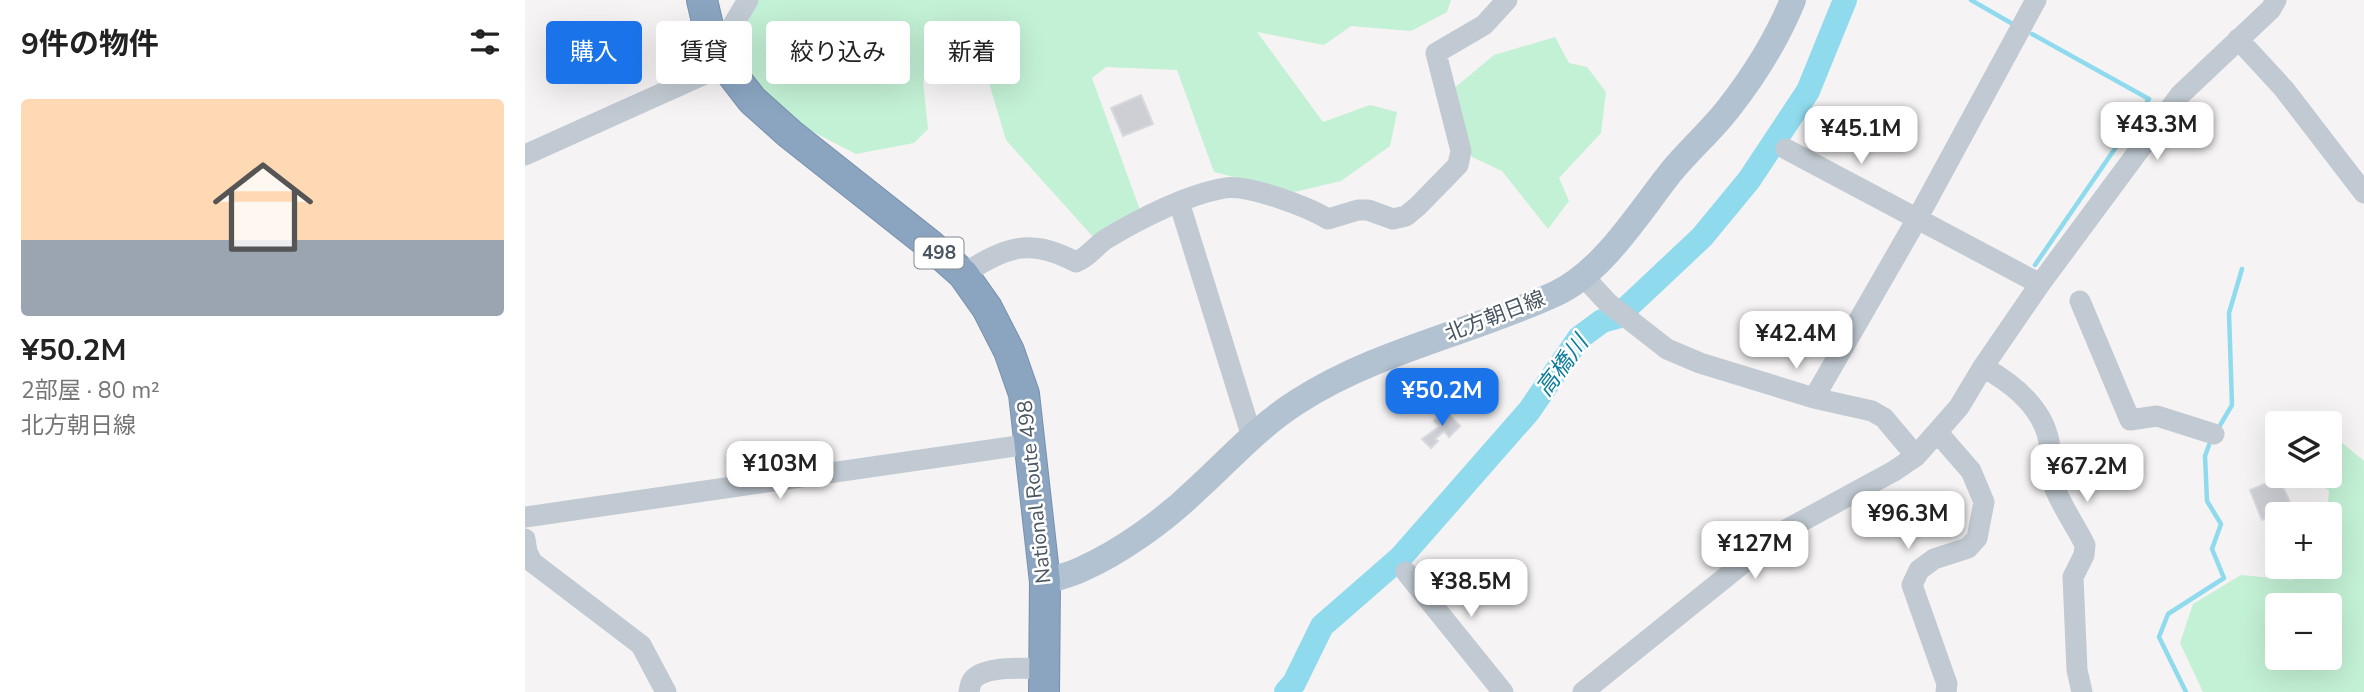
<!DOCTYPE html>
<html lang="ja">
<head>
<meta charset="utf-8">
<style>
	body { margin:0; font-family:"Nunito Sans","Noto Sans JP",sans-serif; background:#f2f2f2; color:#222; height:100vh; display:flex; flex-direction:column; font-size:26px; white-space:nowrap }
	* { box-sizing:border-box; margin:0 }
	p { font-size:23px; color:#767676 }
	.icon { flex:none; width:38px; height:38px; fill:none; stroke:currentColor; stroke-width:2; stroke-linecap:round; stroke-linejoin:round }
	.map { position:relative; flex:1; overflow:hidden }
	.side { display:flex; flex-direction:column; background:#fff; width:525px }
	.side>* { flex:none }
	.top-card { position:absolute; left:21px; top:21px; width:665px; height:63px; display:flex; gap:14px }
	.controls { position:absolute; left:1740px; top:411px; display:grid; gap:14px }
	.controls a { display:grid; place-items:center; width:77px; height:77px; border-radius:7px; background:#fff; box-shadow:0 7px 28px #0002; font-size:35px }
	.price { position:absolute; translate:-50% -60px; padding:0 16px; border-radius:14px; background:#fff; color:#222; font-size:23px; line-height:46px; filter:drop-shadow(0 2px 4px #0008) }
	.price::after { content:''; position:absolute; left:50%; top:42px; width:21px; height:16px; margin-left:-10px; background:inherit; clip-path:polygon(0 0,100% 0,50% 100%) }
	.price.current { background:#1a73e8; color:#fff }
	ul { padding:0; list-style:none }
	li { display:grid; align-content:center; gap:14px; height:371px; padding:0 21px }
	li+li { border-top:2px solid #e0e0e0 }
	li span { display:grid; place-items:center; height:217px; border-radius:7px; color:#555 }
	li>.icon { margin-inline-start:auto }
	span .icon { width:126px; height:126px; fill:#fffc; stroke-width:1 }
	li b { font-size:30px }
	h2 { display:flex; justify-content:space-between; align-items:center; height:84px; padding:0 21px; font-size:30px }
	.chip { padding:0 24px; border-radius:7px; background:#fff; box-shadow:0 7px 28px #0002; font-size:24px; line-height:63px }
	.chip.current { background:#1a73e8; color:#fff }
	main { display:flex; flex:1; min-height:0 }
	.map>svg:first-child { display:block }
	.green { fill:#c3f1d5; fill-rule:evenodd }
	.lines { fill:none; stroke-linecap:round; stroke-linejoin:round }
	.stream { stroke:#90daee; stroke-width:4.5 }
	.river { stroke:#90daee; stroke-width:24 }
	.building { fill:#cdcfd5; stroke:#d7d9de; stroke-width:2 }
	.highway-casing { stroke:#7690ad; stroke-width:32 }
	.minor { stroke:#c1cad2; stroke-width:21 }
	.major { stroke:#b3c2d1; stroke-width:26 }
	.highway { stroke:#8ba5c1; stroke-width:30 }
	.labels { text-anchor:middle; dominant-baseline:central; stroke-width:5; stroke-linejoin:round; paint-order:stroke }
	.shield { fill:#fff; stroke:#808990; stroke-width:2 }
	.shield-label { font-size:19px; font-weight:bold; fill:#4a5661 }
	.street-label { font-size:21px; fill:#4a5661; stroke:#fff }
	.water-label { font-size:23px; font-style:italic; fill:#0c7c9b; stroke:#fff }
</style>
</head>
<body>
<main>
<section class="side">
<h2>9件の物件<svg class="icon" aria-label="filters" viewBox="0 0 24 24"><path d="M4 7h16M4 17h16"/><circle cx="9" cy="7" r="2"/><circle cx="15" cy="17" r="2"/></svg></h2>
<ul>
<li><span style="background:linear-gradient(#ffd9b3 65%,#9aa5b1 0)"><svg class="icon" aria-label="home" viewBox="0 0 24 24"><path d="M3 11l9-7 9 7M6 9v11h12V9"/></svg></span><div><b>¥50.2M</b><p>2部屋 · 80 m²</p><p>北方朝日線</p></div></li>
</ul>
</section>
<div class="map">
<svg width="1839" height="692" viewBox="0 0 1839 692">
	<rect width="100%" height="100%" fill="#f5f3f3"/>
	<path class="green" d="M230 0H926L922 12 886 31 826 26 799 45 732 32 798 122 845 105 872 112 865 146 816 181 769 192 689 172 652 70 581 67 567 78 615 210 569 238 481 140 460 69 398 80 403 129 389 143 331 154 271 123 233 87 211 40 225 17Z
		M1030 37 1044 63 1062 67 1081 92 1076 133 1034 178 1044 201 1023 229 977 171 947 157 927 90 969 55Z
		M1809 436 1839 461V692H1678L1655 643 1668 604 1716 575 1767 580 1783 567H1804V514H1802L1804 491 1786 476H1804V437ZM1752 606H1804V658H1752Z"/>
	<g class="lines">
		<path class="stream" d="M1446 0 1486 23
			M1507 34 1624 99 1510 265
			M1694 427 1707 405 1704 313 1717 269
			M1661 692 1634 637 1643 614 1699 578 1687 549 1696 524 1682 501 1680 456 1684 445"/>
		<path class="river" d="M761 692 769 683 797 626 876 557 1004 411 1054 338 1077 321 1092 317 1177 237 1224 180 1283 91 1320 0"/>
	</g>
	<path class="building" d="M616 95 628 124 598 136 586 108Z
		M920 410 935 426 924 437 919 431 910 439 913 441 906 448 897 439 915 426 909 421Z
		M1754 478 1767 507 1737 520 1725 490Z"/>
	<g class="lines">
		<defs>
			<path id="highway" d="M177 0 184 30 200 65 227 100 265 134 404 244 438 274 462 308 484 351 499 394 520 582 519 692"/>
		</defs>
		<use href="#highway" class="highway-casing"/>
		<path class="minor" d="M1713 39 1759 89 1839 193
			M1261 149 1515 284
			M0 155 200 65 202 35 223 0
			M654 202 727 437
			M438 274C482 247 503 237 551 262 564 257 570 246 581 239 614 219 663 194 700 188 723 184 783 207 803 219L833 210H843L868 219 881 216 893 206 933 165 936 151 911 53 959 25 982 0
			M1058 276 1083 303 1142 349 1175 363 1289 398 1347 411 1359 418 1391 456
			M1555 301 1605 420 1632 416 1689 434
			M1458 367C1489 384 1522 411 1525 449 1526 460 1523 470 1527 481 1534 503 1550 524 1560 545L1559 555 1548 577 1552 670 1557 692
			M1289 398 1392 219 1511 0
			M1413 433 1446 471 1459 502 1452 538 1443 548 1409 559 1394 570 1387 585 1422 684 1421 692
			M0 517 505 444
			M0 539 2 552 7 562 116 645 141 692
			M881 572 978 692
			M444 692C445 688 445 684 447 681 456 665 504 668 520 669
			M1058 692 1257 532 1369 471 1391 456 1434 407 1458 367 1515 284 1655 95 1746 9 1751 0"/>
		<path class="major" d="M520 582C531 578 544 575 555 570 596 552 640 520 672 489 705 459 734 426 772 402 851 351 945 333 1030 294 1078 272 1114 212 1146 172 1164 150 1186 131 1203 109 1229 76 1252 39 1268 0"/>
		<use href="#highway" class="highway"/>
	</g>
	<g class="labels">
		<rect class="shield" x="389.5" y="237.5" width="49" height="31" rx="5"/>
		<g class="shield-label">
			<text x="414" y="253">498</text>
		</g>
		<g class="street-label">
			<text transform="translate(970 316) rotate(-21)">北方朝日線</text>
			<text transform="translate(509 492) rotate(-96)">National Route 498</text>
		</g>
		<g class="water-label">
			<text transform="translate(1037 366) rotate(-53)">高橋川</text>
		</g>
	</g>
</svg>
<div class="controls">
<a><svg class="icon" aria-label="layers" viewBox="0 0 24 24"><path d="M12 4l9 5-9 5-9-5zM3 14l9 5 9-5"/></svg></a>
<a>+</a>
<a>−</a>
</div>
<b class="price" style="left:1632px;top:162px">¥43.3M</b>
<b class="price" style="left:1336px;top:166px">¥45.1M</b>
<b class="price" style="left:1271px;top:371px">¥42.4M</b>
<b class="price current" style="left:917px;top:428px">¥50.2M</b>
<b class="price" style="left:255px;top:501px">¥103M</b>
<b class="price" style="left:1562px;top:504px">¥67.2M</b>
<b class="price" style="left:1383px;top:551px">¥96.3M</b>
<b class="price" style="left:1230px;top:581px">¥127M</b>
<b class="price" style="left:946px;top:619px">¥38.5M</b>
<div class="top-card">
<a class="chip current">購入</a>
<a class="chip">賃貸</a>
<a class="chip">絞り込み</a>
<a class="chip">新着</a>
</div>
</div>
</main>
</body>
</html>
